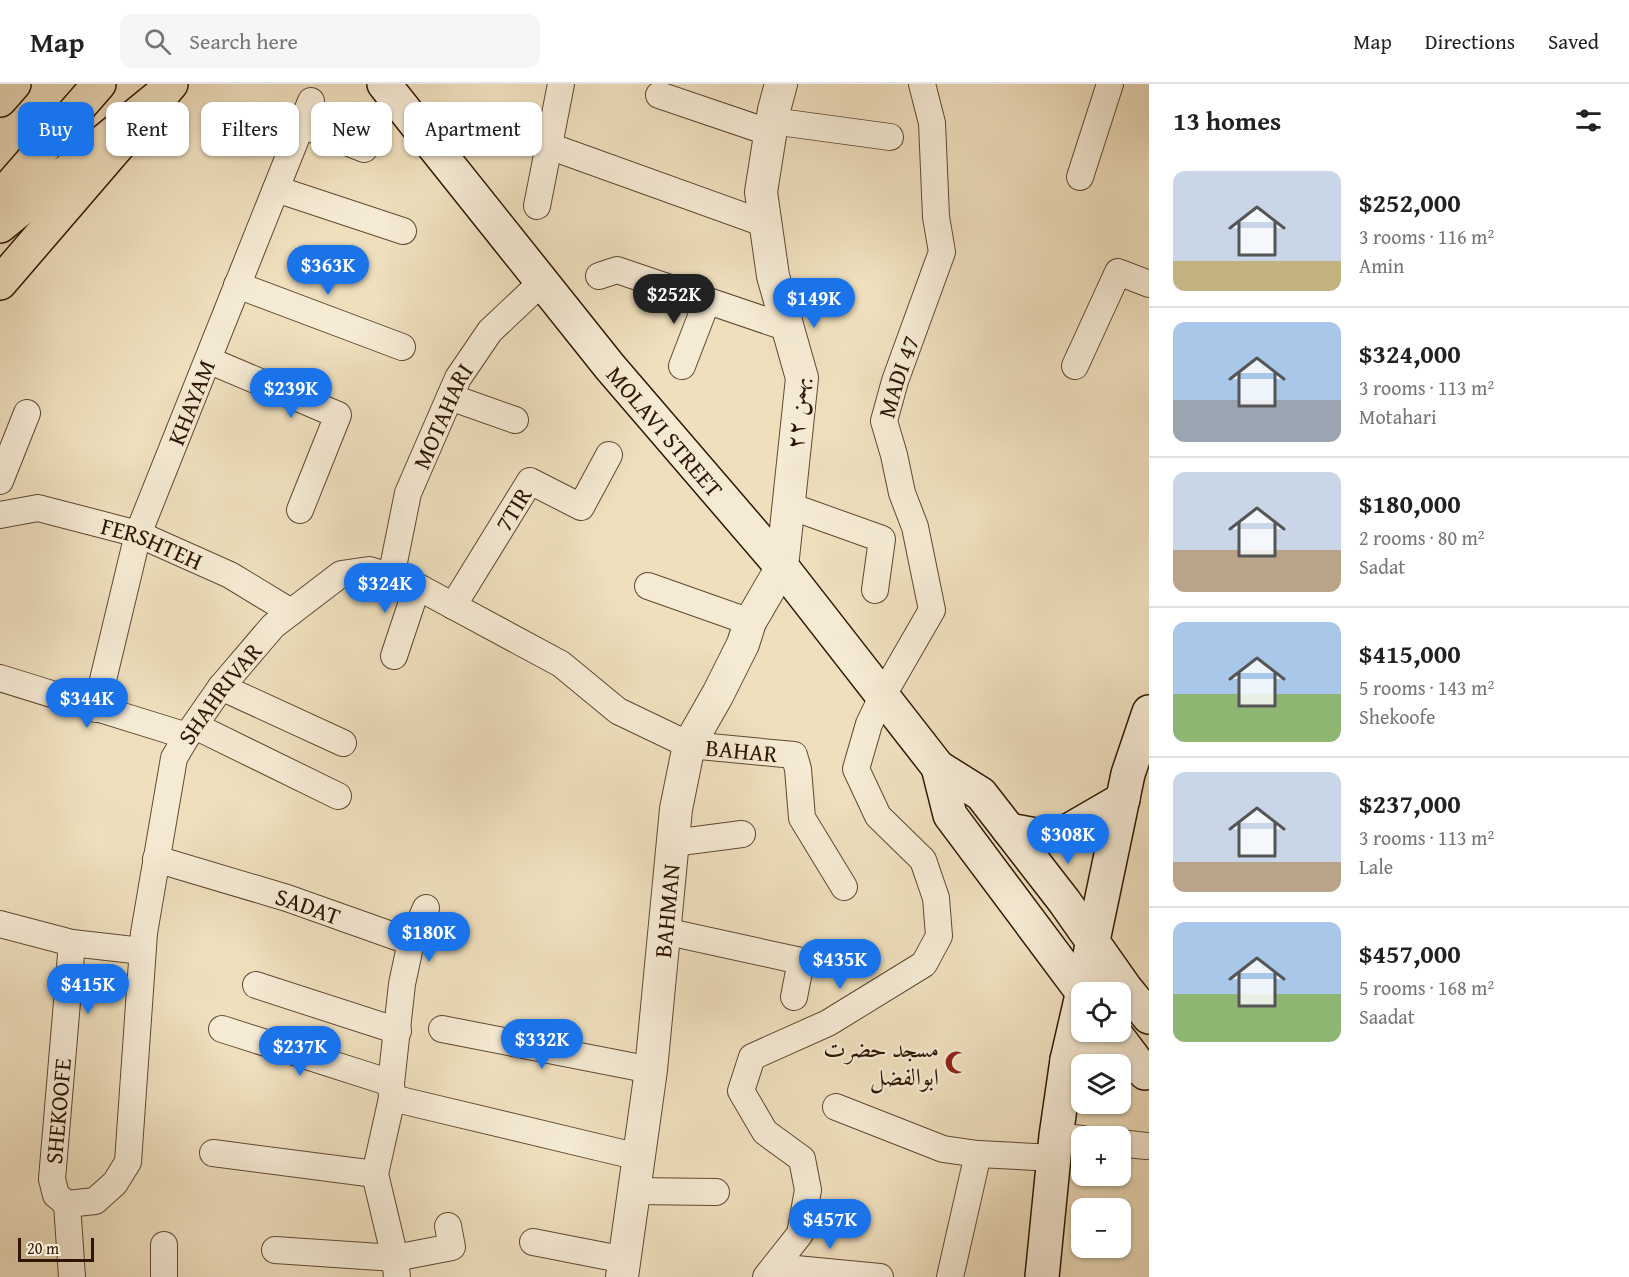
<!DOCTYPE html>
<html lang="en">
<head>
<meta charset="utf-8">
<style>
	body { margin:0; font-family:"Gentium Book Plus",Amiri,serif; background:#f6f6f6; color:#222; height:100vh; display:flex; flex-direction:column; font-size:22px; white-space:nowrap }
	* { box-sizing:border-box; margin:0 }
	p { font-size:20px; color:#767676 }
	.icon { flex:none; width:33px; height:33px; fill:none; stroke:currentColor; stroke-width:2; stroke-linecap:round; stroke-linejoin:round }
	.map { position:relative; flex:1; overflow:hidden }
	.drawer { display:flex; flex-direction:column; background:#fff; width:480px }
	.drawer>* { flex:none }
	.banner { position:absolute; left:18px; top:18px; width:570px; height:54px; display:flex; gap:12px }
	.buttons { position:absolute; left:1071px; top:898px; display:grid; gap:12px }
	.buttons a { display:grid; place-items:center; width:60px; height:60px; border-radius:12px; background:#fff; box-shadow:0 2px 4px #0004; font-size:30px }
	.scale { position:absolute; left:18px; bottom:15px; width:76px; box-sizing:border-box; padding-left:6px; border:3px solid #2f1602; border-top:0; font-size:16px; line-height:21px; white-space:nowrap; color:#2f1602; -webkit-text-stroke:4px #f5ead4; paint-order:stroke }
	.price { position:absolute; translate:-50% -51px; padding:0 14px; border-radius:21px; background:#1a73e8; color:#fff; font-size:20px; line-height:39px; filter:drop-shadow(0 2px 3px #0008) }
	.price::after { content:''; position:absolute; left:50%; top:36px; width:18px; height:14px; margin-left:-9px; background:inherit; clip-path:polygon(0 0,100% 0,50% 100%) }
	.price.active { background:#222; color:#fff }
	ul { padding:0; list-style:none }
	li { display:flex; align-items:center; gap:18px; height:150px; padding:0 24px }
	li+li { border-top:2px solid #e0e0e0 }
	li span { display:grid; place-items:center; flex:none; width:168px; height:120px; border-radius:12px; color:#555 }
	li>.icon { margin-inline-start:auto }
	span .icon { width:72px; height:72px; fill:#fffc; stroke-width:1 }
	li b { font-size:26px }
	h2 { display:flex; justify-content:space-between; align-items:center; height:72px; padding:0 24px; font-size:26px }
	.tag { padding:0 21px; border-radius:12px; background:#fff; box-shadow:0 2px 4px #0004; font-size:21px; line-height:54px }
	.tag.active { background:#1a73e8; color:#fff }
	header { display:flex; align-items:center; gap:36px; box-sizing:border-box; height:84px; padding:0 30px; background:#fff; border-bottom:2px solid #e0e0e0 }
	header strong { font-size:28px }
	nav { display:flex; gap:33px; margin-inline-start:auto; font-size:21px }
	.search { width:420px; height:54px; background:#f6f6f6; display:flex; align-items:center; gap:15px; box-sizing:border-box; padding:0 21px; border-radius:12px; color:#767676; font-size:22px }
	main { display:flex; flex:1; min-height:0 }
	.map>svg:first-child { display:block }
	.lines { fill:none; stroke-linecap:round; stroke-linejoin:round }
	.minor-casing { stroke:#5f4831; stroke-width:28 }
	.tertiary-casing { stroke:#5f4831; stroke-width:34 }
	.secondary-casing { stroke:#2f1602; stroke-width:36 }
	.primary-casing { stroke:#2f1602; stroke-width:36 }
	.trunk-casing { stroke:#2f1602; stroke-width:36 }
	.minor { stroke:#f5ead4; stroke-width:26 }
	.tertiary { stroke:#f5ead4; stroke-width:32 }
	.secondary { stroke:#f5ead4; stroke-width:33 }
	.primary { stroke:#efdfbd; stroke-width:33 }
	.trunk { stroke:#efdfbd; stroke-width:33 }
	.labels { text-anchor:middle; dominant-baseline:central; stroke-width:4.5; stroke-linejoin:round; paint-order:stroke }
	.street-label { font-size:24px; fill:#2f1602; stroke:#f5ead4 }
	.poi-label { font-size:24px; fill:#2f1602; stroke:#f5ead4; text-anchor:end }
</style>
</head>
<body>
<header>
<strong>Map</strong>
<div class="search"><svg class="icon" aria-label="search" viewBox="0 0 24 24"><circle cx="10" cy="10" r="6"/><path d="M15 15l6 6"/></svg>Search here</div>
<nav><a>Map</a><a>Directions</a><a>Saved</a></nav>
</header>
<main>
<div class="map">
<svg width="1149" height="1193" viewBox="0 0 1149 1193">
	<rect width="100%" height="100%" fill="#efdfbd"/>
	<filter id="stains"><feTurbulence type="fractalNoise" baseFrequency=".00333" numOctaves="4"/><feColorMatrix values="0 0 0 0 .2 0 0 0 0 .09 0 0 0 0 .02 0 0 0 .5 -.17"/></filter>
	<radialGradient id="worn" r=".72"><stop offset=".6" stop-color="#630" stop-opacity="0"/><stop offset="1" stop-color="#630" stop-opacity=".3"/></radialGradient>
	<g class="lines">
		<defs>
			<g id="minor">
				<path d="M659 11 771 49"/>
				<path d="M772 37 890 53"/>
				<path d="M302 41 364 65"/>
				<path d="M549 62 766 140"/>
				<path d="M1080 93 1110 0"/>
				<path d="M276 105 403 147"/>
				<path d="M537 122 561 0"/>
				<path d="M599 192 617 186 788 244"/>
				<path d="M237 201 402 263"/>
				<path d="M208 276 338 331 300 426"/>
				<path d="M682 282 707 217"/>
				<path d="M1075 282 1118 188 1149 200"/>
				<path d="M450 313 515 336"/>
				<path d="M0 397 27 329"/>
				<path d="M787 421 882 455 875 506"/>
				<path id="s1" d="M0 431 38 424 138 450 230 491 291 528"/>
				<path id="s2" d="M391 493 408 409 458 294 490 247 542 198"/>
				<path d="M648 502 750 538"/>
				<path id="s3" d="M453 522 530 397 581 423 609 371"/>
				<path d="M394 572 417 503"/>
				<path d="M0 594 187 652"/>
				<path d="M221 603 343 659"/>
				<path id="s4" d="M96 625 138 450 311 17"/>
				<path d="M195 642 338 712"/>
				<path d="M673 759 742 750"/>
				<path id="s5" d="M156 775 287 814 411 858 402 900 391 999 392 1014 375 1090 395 1174 397 1193"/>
				<path d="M0 840 72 859 52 1095 56 1111 67 1120"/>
				<path d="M664 847 801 877 794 913"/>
				<path d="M411 858 426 824"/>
				<path d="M72 859 142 867"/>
				<path d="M256 901 398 947"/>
				<path d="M222 945 391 999"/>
				<path d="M442 945 651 986"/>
				<path d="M392 1014 639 1073"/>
				<path d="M836 1023 943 1065 978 1070 1054 1074"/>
				<path d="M1056 1052 1082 1055"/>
				<path d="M1120 1059 1146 1062"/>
				<path d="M213 1069 375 1090"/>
				<path d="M634 1107 716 1108"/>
				<path id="s6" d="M67 1120 95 1117 115 1099 128 1078 144 849 174 674 187 652 221 603 273 542 341 490 369 486 409 498 561 580 618 627 689 661 794 671 798 685 802 734 844 803"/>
				<path d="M67 1120 72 1193"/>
				<path d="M533 1158 625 1176"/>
				<path d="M164 1161V1193"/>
				<path d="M275 1166 395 1174 452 1163 448 1142"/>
				<path d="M775 1183 880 1193"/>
				<path id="s7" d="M766 1193 800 1150 808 1106 802 1075 765 1048 741 1007 752 973 828 939 924 880 939 852 936 814 923 776 878 732 856 685 869 640 883 611 932 526 915 443 902 409 894 371 884 337 895 297 942 168 936 133 932 39 922 0"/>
				<path d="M950 1193 978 1070"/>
			</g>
			<g id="tertiary">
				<path id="s8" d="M622 1193 651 986 676 725 689 661 718 610 743 560 750 538 782 483 802 294 773 192 761 108 774 26 781 0"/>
			</g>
			<g id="secondary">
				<path id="s9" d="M384 0 610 283 782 483 938 683 981 710 1064 817 1126 905 1149 933"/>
				<path d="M938 683 950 731 1083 909"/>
				<path d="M1009 746 1041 752 1066 748 1123 715"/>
				<path d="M1082 909 1128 690 1149 628"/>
				<path d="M1114 948 1145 989"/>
				<path d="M1067 976 1097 972 1141 984"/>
				<path d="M1042 1193 1056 1052 1067 976 1082 911"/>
			</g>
			<path id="primary" d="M0 199 171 0"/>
			<path id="trunk" d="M0 16 14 0
				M0 114 99 0
				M0 142 158 13"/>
		</defs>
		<use href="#minor" class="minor-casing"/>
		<use href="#tertiary" class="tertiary-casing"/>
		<use href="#secondary" class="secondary-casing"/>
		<use href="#primary" class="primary-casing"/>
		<use href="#trunk" class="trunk-casing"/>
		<use href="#minor" class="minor"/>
		<use href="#tertiary" class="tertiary"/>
		<use href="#secondary" class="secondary"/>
		<use href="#primary" class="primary"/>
		<use href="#trunk" class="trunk"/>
	</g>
	<defs>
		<symbol id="mosque-bare" viewBox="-9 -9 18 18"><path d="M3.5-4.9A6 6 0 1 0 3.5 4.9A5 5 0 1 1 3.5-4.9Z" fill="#8f2418" stroke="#f5ead4" stroke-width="2.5" paint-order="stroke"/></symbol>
	</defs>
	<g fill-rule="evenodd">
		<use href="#mosque-bare" x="940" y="962" width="33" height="33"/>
	</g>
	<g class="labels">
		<g class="street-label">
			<text stroke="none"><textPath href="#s7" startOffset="1100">MADI 47</textPath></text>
			<text stroke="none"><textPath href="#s4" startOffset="322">KHAYAM</textPath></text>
			<text transform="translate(796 329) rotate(-87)">۲۲ بهمن</text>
			<text stroke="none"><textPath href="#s2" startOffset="170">MOTAHARI</textPath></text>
			<text stroke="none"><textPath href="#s9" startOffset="447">MOLAVI STREET</textPath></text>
			<text stroke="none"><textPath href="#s3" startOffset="114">7TIR</textPath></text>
			<text stroke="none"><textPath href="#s1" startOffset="158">FERSHTEH</textPath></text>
			<text stroke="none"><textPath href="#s6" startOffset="566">SHAHRIVAR</textPath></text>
			<text stroke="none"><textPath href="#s6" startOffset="1186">BAHAR</textPath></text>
			<text stroke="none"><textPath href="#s5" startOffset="159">SADAT</textPath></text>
			<text stroke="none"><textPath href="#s8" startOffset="369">BAHMAN</textPath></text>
			<text transform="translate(58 1027) rotate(-85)">SHEKOOFE</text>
		</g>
		<g class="poi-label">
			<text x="939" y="964">مسجد حضرت<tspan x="939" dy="28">ابوالفضل</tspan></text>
		</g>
	</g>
	<rect width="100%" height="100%" filter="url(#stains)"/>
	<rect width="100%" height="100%" fill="url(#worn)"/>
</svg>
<div class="buttons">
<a><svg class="icon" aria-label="locate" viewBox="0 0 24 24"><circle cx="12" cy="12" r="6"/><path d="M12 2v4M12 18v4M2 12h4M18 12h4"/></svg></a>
<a><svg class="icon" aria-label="layers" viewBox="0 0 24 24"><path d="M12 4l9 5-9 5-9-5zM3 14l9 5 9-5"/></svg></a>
<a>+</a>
<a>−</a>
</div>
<div class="scale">20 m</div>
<b class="price" style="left:328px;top:212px">$363K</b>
<b class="price active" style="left:674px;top:241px">$252K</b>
<b class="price" style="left:814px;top:245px">$149K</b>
<b class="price" style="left:291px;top:335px">$239K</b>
<b class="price" style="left:385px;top:530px">$324K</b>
<b class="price" style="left:87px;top:645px">$344K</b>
<b class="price" style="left:1068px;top:781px">$308K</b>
<b class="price" style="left:429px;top:879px">$180K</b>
<b class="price" style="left:840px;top:906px">$435K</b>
<b class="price" style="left:88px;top:931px">$415K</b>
<b class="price" style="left:542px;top:986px">$332K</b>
<b class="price" style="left:300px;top:993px">$237K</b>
<b class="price" style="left:830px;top:1166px">$457K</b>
<div class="banner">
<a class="tag active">Buy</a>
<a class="tag">Rent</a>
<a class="tag">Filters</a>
<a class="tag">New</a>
<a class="tag">Apartment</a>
</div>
</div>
<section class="drawer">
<h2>13 homes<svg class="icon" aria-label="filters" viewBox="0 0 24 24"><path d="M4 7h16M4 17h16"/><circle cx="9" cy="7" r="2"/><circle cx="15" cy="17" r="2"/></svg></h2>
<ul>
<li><span style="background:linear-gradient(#c9d6e8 75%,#c2b280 0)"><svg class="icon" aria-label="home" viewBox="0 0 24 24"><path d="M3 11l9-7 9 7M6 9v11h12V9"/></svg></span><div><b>$252,000</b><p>3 rooms · 116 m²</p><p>Amin</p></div></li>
<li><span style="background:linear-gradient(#a9c7e8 65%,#9aa5b1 0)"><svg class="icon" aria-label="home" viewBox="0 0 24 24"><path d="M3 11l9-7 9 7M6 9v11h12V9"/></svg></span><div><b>$324,000</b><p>3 rooms · 113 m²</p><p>Motahari</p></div></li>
<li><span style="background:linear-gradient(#c9d6e8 65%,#b9a48a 0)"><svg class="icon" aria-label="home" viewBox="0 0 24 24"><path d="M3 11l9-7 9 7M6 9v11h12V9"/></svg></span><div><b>$180,000</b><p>2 rooms · 80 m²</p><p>Sadat</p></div></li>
<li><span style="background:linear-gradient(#a9c7e8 60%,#8fb573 0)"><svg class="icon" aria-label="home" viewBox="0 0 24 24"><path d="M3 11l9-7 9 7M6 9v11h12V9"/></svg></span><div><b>$415,000</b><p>5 rooms · 143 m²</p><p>Shekoofe</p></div></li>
<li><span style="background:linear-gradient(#c9d6e8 75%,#b9a48a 0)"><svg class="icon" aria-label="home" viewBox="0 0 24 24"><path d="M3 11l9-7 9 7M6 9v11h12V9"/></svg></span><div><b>$237,000</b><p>3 rooms · 113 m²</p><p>Lale</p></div></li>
<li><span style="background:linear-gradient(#a9c7e8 60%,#8fb573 0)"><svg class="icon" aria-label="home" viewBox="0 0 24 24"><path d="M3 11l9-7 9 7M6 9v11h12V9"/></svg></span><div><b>$457,000</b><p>5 rooms · 168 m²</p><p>Saadat</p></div></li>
</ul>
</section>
</main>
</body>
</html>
